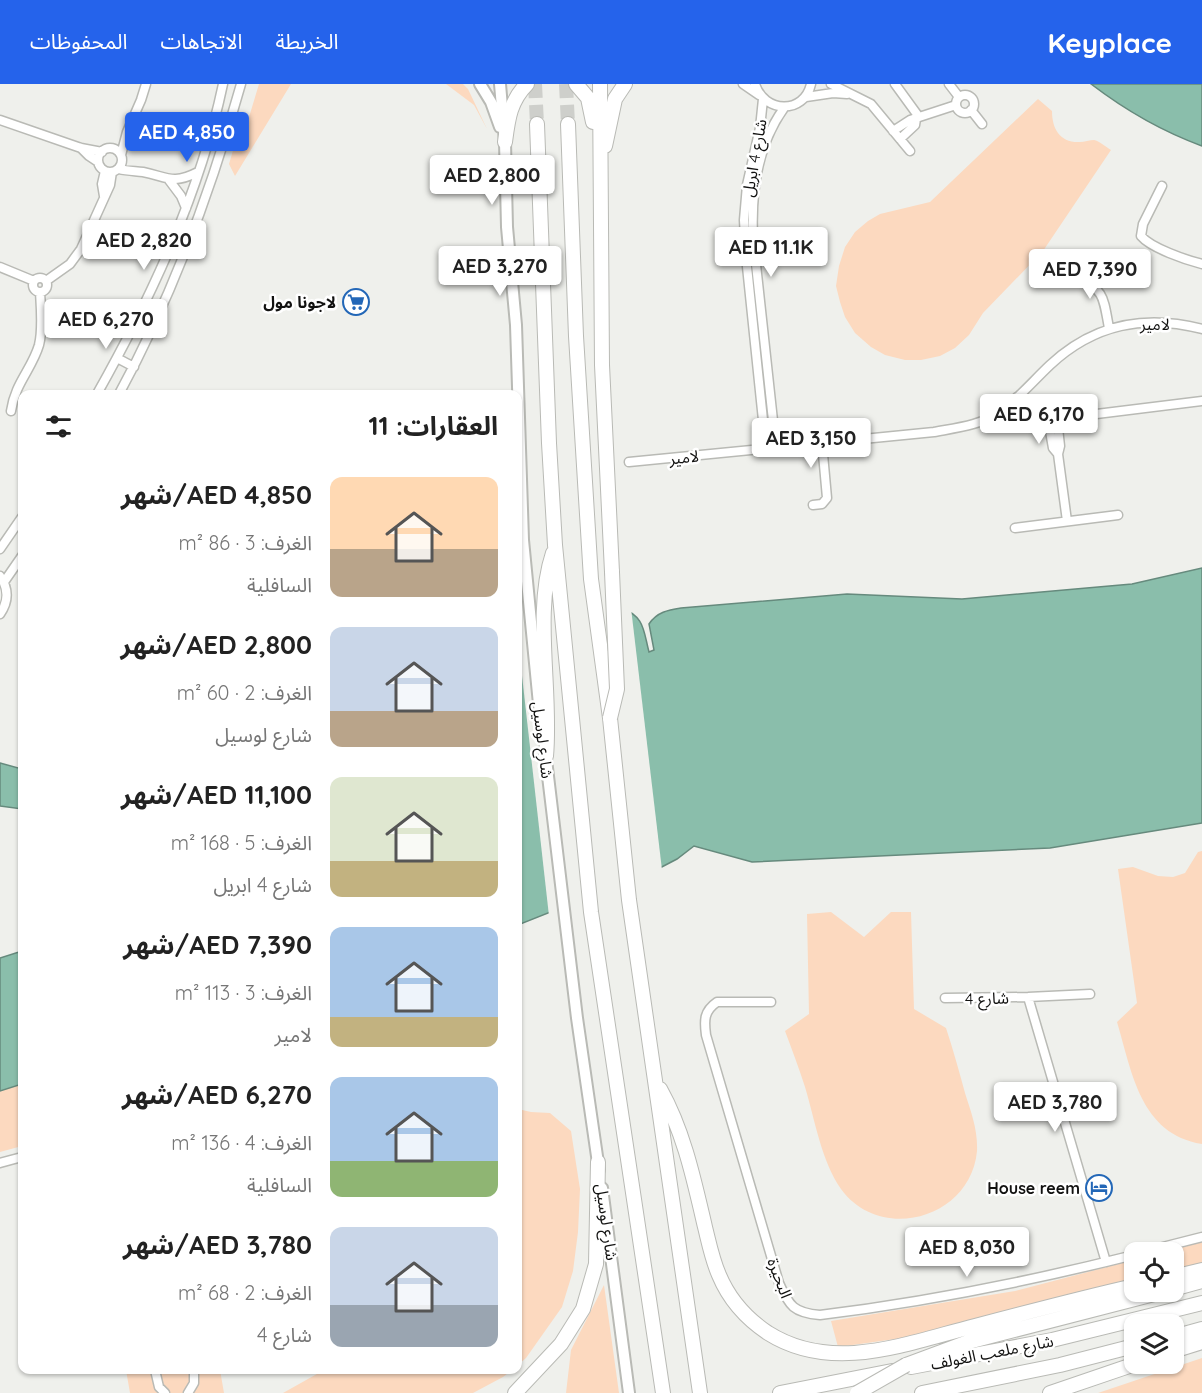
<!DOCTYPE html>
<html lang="ar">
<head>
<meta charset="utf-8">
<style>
	body { margin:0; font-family:Quicksand,"Noto Sans Arabic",sans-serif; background:#f6f6f6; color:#222; direction:rtl; height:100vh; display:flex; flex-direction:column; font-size:22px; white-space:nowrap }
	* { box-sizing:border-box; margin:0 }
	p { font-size:20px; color:#767676 }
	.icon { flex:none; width:33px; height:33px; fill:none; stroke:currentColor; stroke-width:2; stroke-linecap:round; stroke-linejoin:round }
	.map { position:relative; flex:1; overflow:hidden; direction:ltr }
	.side { position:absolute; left:18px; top:306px; width:504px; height:984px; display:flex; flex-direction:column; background:#fff; border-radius:12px; box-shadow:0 2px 4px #0004; direction:rtl }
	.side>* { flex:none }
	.fabs { position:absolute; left:1124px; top:1158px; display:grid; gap:12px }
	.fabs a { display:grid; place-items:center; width:60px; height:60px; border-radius:12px; background:#fff; box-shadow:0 2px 4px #0004; font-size:30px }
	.price { position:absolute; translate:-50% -51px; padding:0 14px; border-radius:6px; background:#fff; color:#222; font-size:20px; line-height:39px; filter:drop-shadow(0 2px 3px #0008) }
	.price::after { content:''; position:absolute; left:50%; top:36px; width:18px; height:14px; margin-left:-9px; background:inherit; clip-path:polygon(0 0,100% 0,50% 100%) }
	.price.selected { background:#2563eb; color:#fff }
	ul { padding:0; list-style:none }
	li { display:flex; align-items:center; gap:18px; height:150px; padding:0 24px }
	li span { display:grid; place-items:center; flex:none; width:168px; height:120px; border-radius:12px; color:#555 }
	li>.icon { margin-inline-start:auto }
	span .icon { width:72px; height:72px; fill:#fffc; stroke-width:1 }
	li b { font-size:26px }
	h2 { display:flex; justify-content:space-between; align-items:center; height:72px; padding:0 24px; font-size:26px }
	header { display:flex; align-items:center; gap:36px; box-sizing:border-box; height:84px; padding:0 30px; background:#2563eb; color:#fff }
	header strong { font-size:28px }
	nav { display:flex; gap:33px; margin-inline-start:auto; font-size:21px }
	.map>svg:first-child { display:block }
	.green { fill:#fcd9bf }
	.water { fill:#8abeab; stroke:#668a7d; stroke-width:1.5 }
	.pier { fill:#eff0ec }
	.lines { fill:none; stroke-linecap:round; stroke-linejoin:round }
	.trunk-tunnel { stroke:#cecfcb; stroke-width:14; stroke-dasharray:14 7; stroke-linecap:butt }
	.minor-casing { stroke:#b9bab5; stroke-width:11 }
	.tertiary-casing { stroke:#b9bab5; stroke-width:14 }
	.primary-casing { stroke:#b9bab5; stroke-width:16 }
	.trunk-casing { stroke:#b9bab5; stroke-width:16 }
	.minor { stroke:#fff; stroke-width:8 }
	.tertiary { stroke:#fff; stroke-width:10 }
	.primary { stroke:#fff; stroke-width:14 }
	.trunk { stroke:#fff; stroke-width:14 }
	.trunk-bridge-casing { stroke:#b9bab5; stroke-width:16; stroke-linecap:butt }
	.trunk-bridge { stroke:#fff; stroke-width:14 }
	.labels { text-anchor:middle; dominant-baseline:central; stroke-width:5; stroke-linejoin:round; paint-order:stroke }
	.street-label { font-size:16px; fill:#121211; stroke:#fff }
	.poi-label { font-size:16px; font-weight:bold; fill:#121211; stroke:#fff; text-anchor:end }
</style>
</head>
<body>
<header>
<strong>Keyplace</strong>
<nav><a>الخريطة</a><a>الاتجاهات</a><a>المحفوظات</a></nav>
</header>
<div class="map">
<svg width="1202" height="1309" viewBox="0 0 1202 1309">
	<rect width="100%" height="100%" fill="#eff0ec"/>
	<path class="green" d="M259 0H291L235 92 229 80 240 43H246Z
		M446 0H463L468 5 487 45 474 21Z
		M1038 15 1052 27C1052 45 1060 59 1080 58 1084 58 1090 56 1094 56 1099 57 1106 63 1111 66L1043 167 983 229 969 251 955 264 940 272 921 276H905L885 271 871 263 855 249 845 233 840 218 836 202 839 182 845 163 855 148 868 137 880 130 930 118Z
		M1202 767V1060C1140 1050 1132 988 1117 938L1137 919 1118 785 1133 783 1158 792 1173 793 1185 789 1198 768Z
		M831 828 864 853 891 828H911L914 925 946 944C953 965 959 987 965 1009 971 1028 978 1046 977 1067 971 1134 881 1160 841 1105 821 1076 815 1036 805 1003 799 984 792 966 785 947L809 930 807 830Z
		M22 999V1062L0 1068V1006Z
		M518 1025 531 1028 550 1029 571 1047 580 1105 578 1148 573 1187 562 1223 526 1274 518 1281Z
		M1202 1158V1182L1173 1188V1168H1162Z
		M1134 1176V1197L917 1252 838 1263 831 1237 1015 1207Z
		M604 1201 619 1309H566L571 1266Z
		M1202 1274V1309H1098Z
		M126 1286H220L224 1309H130Z
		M324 1286H512L503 1293 473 1309H283Z"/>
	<path class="water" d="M1091 0H1202V62C1161 47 1125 26 1091 0Z
		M1202 484V739L1050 764 752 778 694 762 677 775 656 786 518 841V560L541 544 620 523C645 533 643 545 649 568L654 566 649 540C657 528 668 526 681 524L847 510 962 515 1132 500Z
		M0 679 22 685V725L0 722Z
		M22 867V1000L0 1007V874Z"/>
	<path class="pier" d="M606 520H621L631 524 662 786 549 832 518 556 540 541Z"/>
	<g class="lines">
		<path class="trunk-tunnel" d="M535 0 537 40
			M566 0 568 40"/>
		<defs>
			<path id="minor" d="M743 0 759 11
				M755 0C764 29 804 31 811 0
				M831 0 871 20 910 67
				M895 0 919 33
				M949 0 959 13
				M956 20a9 9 0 1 1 18 0a9 9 0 1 1-18 0Z
				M806 13 833 9 847 10
				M763 15 760 44 747 101 744 136 746 173 766 365
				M971 26 982 40
				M0 36 81 64 102 68
				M893 47 910 36 956 21
				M900 55 915 41 916 35
				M98 76a12 12 0 1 1 24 0a12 12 0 1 1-24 0Z
				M81 64 89 72 98 78
				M121 71 127 48 141 16 146 0
				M119 85C127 87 135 87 143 88 168 93 172 101 198 88
				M169 96 181 112 186 124
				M1162 102 1143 140 1141 152C1151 164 1186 176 1202 180
				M104 112 102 100 105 87
				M0 183 34 197
				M1070 188C1104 209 1102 205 1109 244
				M33 201a7 7 0 1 1 14 0a7 7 0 1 1-14 0Z
				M46 197 70 180 81 165 110 101 112 88
				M117 274 134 283
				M97 310C151 214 200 109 223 0
				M119 310C172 213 211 107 241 0
				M1017 313C1025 326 1034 332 1048 336L1202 317
				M11 327C15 299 32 285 39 261 43 245 41 225 40 208
				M1057 335 1060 362 1058 370 1067 437
				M1048 336 1053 364 1058 370
				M776 364 753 153C751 108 758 60 784 24
				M629 378 934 348C955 344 982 341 1000 328 1018 315 1033 297 1050 281 1094 240 1144 230 1202 245
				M813 421 822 420 827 414 822 359
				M1015 444 1118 431
				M0 465 22 433
				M0 492C9 505 9 517 0 530
				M4 498 22 472
				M1028 913 1106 1178
				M945 914 1028 913 1090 910
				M771 918H717C704 927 704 936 706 951L779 1199C789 1222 794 1229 820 1231 925 1218 1031 1197 1134 1171
				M0 1079 22 1073
				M1143 1168 1202 1153
				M155 1286 159 1303 165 1309
				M188 1309 194 1299V1286"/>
			<path id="tertiary" d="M480 0 491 18 500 43
				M500 0 505 58 507 143 516 241 523 456 542 651
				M545 667 577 934 599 1086
				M602 1104 629 1309"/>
			<path id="primary" d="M1173 1253 1202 1245
				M1173 1267 1202 1258
				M911 1283 1052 1256 1202 1219
				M515 1309 561 1260 583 1225 596 1180 598 1078
				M780 1309 892 1287
				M922 1309 1060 1281 1134 1262
				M1050 1309 1135 1280"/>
			<path id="trunk" d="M576 0 588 14 593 38
				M600 0 602 281 612 488
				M537 40 549 359 555 461 591 828 663 1309
				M568 40 576 252 591 495 610 634 629 816 700 1309
				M505 58C508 35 510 17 527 0
				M605 62 615 15 625 0
				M546 672C552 608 533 529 553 469
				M660 1005C684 1048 694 1096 705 1143 709 1159 712 1175 719 1191 729 1215 747 1235 768 1249 833 1290 907 1259 975 1242 1028 1228 1081 1214 1134 1202
				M1173 1193 1202 1186
				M1173 1205 1202 1197
				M906 1281 968 1258 1162 1208"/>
		</defs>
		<use href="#minor" class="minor-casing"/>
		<use href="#tertiary" class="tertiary-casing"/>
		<use href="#primary" class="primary-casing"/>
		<use href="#trunk" class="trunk-casing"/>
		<use href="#minor" class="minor"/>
		<use href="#tertiary" class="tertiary"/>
		<use href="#primary" class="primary"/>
		<use href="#trunk" class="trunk"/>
		<defs>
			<path id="trunk-bridge" d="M610 634 617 605 612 488
				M857 1309 906 1281"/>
		</defs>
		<use href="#trunk-bridge" class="trunk-bridge-casing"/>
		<use href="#trunk-bridge" class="trunk-bridge"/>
	</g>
	<defs>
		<symbol id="supermarket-ring" viewBox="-11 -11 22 22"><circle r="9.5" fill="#fff" stroke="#2367b7" stroke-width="1.5"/><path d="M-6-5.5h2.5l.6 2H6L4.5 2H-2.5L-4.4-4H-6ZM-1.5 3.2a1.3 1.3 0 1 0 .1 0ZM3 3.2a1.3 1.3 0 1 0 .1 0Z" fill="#2367b7"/></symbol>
		<symbol id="hotel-ring" viewBox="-11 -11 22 22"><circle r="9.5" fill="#fff" stroke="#2367b7" stroke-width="1.5"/><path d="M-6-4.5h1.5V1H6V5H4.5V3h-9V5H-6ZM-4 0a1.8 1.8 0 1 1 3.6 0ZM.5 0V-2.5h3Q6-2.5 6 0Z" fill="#2367b7"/></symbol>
	</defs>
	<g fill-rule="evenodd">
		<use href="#supermarket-ring" x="341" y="203" width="30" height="30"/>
		<use href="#hotel-ring" x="1084" y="1089" width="30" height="30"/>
	</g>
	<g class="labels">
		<g class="street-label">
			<text transform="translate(754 74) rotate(-80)">شارع 4 ابريل</text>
			<text x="1155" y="240">لامير</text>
			<text transform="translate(684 373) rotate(-6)">لامير</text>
			<text transform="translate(543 656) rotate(83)">شارع لوسيل</text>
			<text transform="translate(987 914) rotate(-1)">شارع 4</text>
			<text transform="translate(607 1138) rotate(82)">شارع لوسيل</text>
			<text transform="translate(780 1194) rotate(69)">البحيرة</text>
			<text transform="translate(992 1268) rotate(-11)">شارع ملعب الغولف</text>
		</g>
		<g class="poi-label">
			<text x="336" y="218">لاجونا مول</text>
			<text x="1080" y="1104">House reem</text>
		</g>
	</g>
</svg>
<div class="fabs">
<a><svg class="icon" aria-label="locate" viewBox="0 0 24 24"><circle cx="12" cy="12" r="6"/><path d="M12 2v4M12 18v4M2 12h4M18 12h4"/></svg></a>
<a><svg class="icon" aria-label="layers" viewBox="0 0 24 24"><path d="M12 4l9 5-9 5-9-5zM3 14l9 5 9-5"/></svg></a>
</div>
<b class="price selected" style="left:187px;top:79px">AED 4,850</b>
<b class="price" style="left:492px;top:122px">AED 2,800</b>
<b class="price" style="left:144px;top:187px">AED 2,820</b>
<b class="price" style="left:771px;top:194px">AED 11.1K</b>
<b class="price" style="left:500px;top:213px">AED 3,270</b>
<b class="price" style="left:1090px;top:216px">AED 7,390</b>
<b class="price" style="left:106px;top:266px">AED 6,270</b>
<b class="price" style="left:1039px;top:361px">AED 6,170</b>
<b class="price" style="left:811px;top:385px">AED 3,150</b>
<b class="price" style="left:1055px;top:1049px">AED 3,780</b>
<b class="price" style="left:967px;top:1194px">AED 8,030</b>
<section class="side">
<h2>العقارات: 11<svg class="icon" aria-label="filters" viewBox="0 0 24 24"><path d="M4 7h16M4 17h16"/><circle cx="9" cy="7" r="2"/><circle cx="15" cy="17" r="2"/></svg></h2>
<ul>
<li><span style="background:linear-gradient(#ffd9b3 60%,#b9a48a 0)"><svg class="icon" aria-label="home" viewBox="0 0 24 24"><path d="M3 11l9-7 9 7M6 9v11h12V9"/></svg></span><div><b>AED 4,850/شهر</b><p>الغرف: 3 · 86 m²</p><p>السافلية</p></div></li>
<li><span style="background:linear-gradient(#c9d6e8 70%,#b9a48a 0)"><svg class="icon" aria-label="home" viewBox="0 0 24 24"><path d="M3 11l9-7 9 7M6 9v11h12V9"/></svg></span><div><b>AED 2,800/شهر</b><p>الغرف: 2 · 60 m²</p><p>شارع لوسيل</p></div></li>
<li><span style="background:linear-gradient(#dfe7d0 70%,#c2b280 0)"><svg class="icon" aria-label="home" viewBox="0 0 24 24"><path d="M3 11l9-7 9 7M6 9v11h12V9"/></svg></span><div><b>AED 11,100/شهر</b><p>الغرف: 5 · 168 m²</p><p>شارع 4 ابريل</p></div></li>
<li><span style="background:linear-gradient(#a9c7e8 75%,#c2b280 0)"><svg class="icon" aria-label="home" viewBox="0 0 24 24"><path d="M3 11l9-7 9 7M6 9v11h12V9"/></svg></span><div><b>AED 7,390/شهر</b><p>الغرف: 3 · 113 m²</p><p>لامير</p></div></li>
<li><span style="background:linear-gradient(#a9c7e8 70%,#8fb573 0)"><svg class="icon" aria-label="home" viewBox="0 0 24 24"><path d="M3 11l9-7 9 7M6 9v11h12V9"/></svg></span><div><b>AED 6,270/شهر</b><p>الغرف: 4 · 136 m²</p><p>السافلية</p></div></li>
<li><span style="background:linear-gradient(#c9d6e8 65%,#9aa5b1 0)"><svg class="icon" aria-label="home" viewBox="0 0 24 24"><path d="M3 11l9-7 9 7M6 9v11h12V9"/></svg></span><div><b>AED 3,780/شهر</b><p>الغرف: 2 · 68 m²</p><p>شارع 4</p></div></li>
</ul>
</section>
</div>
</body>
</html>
